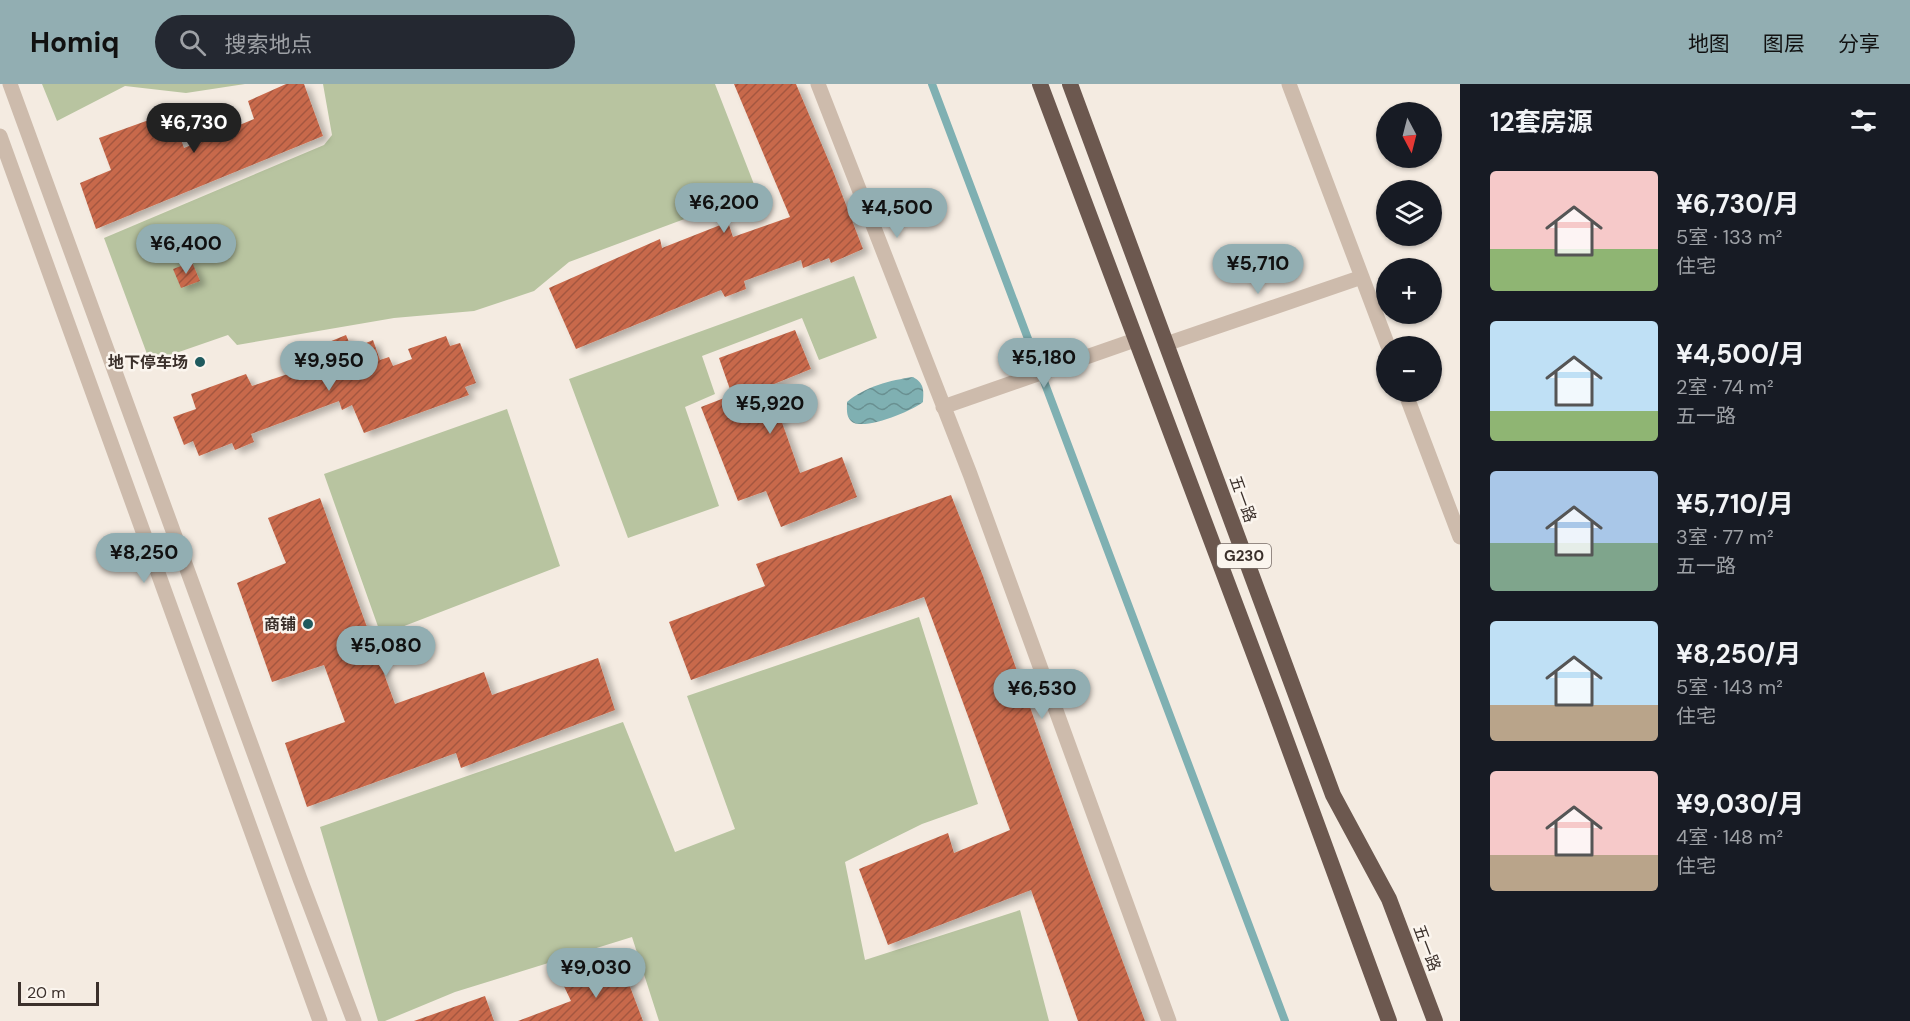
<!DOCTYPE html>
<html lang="zh">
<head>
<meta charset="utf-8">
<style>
	body { margin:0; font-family:"DM Sans","Noto Sans SC",sans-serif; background:#242831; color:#f1f3f6; height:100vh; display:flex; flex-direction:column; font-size:22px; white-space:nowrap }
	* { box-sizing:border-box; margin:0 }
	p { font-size:20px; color:#9ea1a6 }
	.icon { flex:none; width:33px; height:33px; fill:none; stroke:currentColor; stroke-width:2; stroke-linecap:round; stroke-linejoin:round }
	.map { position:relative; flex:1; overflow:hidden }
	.panel { display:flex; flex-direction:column; background:#171b24; width:450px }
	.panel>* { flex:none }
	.needle { width:39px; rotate:173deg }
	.controls { position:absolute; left:1376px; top:18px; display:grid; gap:12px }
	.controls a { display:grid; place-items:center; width:66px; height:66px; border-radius:50%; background:#171b24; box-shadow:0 2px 4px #0004; font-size:30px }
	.scale { position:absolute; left:18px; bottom:15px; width:81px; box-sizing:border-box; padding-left:6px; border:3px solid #3b302b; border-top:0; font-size:16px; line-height:21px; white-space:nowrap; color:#3b302b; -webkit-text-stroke:4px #fbf5ee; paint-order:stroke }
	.price { position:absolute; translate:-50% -51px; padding:0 14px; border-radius:21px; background:#92aeb2; color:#111; font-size:20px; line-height:39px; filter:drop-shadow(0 2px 3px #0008) }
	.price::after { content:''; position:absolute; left:50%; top:36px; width:18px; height:14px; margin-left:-9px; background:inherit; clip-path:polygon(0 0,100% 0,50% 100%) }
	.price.active { background:#222; color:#fff }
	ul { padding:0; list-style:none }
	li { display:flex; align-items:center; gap:18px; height:150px; padding:0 30px }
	li span { display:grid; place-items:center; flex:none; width:168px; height:120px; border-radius:6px; color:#555 }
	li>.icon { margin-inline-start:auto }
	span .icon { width:72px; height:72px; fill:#fffc; stroke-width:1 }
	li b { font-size:26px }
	h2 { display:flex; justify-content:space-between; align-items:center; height:72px; padding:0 30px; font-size:26px }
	header { display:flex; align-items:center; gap:36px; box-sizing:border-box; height:84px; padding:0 30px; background:#92aeb2; color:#111 }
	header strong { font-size:28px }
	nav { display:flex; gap:33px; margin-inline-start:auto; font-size:21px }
	.search { width:420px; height:54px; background:#242831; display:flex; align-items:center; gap:15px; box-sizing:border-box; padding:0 21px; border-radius:33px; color:#9ea1a6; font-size:22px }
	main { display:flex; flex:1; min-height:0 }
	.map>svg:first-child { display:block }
	.green { fill:#b8c4a0 }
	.water { fill:url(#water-waves) }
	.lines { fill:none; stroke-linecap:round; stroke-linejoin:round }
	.stream { stroke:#7fb0b2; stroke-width:8 }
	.building { fill:url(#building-hatch); filter:url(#shadow) }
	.minor { stroke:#cdbbac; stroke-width:15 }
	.trunk { stroke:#6c584f; stroke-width:16 }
	.poi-dot { fill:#1f5a5e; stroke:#fbf5ee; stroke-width:2 }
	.labels { text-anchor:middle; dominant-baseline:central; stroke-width:5; stroke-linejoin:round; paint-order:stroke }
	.shield { fill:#fbf5ee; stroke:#756b66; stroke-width:1.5 }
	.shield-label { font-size:15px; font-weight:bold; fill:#3b302b }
	.poi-label { font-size:16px; font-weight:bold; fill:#3b302b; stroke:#fbf5ee; text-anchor:end }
	.street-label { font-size:16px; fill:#3b302b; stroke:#fbf5ee }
</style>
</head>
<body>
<header>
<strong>Homiq</strong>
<div class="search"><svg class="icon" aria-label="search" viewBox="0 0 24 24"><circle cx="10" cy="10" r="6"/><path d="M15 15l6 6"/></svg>搜索地点</div>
<nav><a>地图</a><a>图层</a><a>分享</a></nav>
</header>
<main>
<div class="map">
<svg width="1460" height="937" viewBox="0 0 1460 937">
	<defs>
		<pattern id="water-waves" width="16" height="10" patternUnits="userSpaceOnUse" patternTransform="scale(1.5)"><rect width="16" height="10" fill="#7fb0b2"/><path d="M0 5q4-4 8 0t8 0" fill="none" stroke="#699091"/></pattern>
		<pattern id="building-hatch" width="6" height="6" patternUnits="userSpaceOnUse" patternTransform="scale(1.5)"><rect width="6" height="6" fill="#c8694b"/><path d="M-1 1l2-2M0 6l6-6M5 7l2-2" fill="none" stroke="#a4573f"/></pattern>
		<filter id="shadow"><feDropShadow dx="6" dy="4" stdDeviation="3" flood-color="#0004"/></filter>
	</defs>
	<rect width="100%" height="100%" fill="#f4ebe1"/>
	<path class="green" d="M42 0H245L186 9 125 2 57 37Z
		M323 0H715L757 108 569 178 534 207 474 227 394 234 237 261 228 251 150 278 104 154 324 61 332 51Z
		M854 192 877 254 819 276 802 234 702 272 715 310 685 323 719 422 628 454 569 295Z
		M507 325 560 482 381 551 324 390Z
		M919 533 978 720 922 740 845 778 865 876 1020 826 1049 937H659L632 853 455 908 385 937H378L320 743 623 638 675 768 735 745 687 612Z"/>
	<path class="water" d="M913 293C924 299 924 306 923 318 912 327 862 348 851 337 846 332 847 325 847 318 864 303 891 296 913 293Z"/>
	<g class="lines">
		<path class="stream" d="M932 0 1285 937"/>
	</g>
	<path class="building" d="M286 0H304L323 52 96 145 80 99 111 86 99 54 171 28 184 64 254 35 248 17Z
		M734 0H796L833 87 863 165 831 179 829 174 803 184 801 176 744 197 746 205 725 213 721 206 576 265 549 204 660 155 662 164 728 138 733 153 790 133Z
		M192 178 200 197 181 204 173 185Z
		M795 246 811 285 769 302 800 389 842 373 857 413 781 443 766 407 738 417 701 323 732 311 719 274Z
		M346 251 352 265 373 256 380 276 389 273 393 282 412 275 408 265 446 252 450 262 460 259 476 299 465 303 469 311 364 349 352 321 342 326 339 317 251 350 254 358 235 366 232 359 199 372 193 357 184 361 173 333 196 325 191 310 246 290 252 302 294 288 290 274Z
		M951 411 983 492 1088 785 1145 937H1078L1031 806 888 861 859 785 948 749 954 769 1010 746 924 513 691 596 669 538 765 502 756 480Z
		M320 414 395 620 484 588 492 611 598 574 615 626 461 684 456 669 307 723 285 659 345 638 324 581 272 598 237 499 286 479 268 434Z
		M621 879 643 937H518L571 917 562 898Z
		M485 912 494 937H414Z"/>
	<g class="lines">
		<path class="minor" d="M10 0 300 795 354 937
			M818 0 970 390 1169 937
			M1289 0 1388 262
			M0 52 320 937
			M1166 260 1362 193
			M1405 308 1460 453
			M943 323 1135 256"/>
		<path class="trunk" d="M1040 0 1272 618 1389 937
			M1070 0 1333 711 1389 815 1435 937"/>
	</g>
	<g class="poi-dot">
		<circle cx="200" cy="278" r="6"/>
		<circle cx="308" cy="540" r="6"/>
	</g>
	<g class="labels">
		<rect class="shield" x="1217" y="460" width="54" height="24" rx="4.5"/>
		<g class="shield-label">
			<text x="1244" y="472">G230</text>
		</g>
		<g class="poi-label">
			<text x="188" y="278">地下停车场</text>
			<text x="296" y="540">商铺</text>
		</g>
		<g class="street-label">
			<text transform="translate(1243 415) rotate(70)">五一路</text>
			<text transform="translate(1427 864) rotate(69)">五一路</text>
		</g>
	</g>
</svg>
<div class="controls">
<a><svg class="needle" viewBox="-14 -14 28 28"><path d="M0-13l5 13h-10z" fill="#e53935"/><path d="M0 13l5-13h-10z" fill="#9ea1a6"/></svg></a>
<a><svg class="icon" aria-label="layers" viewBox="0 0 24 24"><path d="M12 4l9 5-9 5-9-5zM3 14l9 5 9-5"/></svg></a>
<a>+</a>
<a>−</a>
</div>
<div class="scale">20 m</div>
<b class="price active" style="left:194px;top:70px">¥6,730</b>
<b class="price" style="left:724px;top:150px">¥6,200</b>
<b class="price" style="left:897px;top:155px">¥4,500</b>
<b class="price" style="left:186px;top:191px">¥6,400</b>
<b class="price" style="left:1258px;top:211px">¥5,710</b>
<b class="price" style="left:1044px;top:305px">¥5,180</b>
<b class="price" style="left:329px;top:308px">¥9,950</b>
<b class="price" style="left:770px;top:351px">¥5,920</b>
<b class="price" style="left:144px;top:500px">¥8,250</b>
<b class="price" style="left:386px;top:593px">¥5,080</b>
<b class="price" style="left:1042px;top:636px">¥6,530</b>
<b class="price" style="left:596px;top:915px">¥9,030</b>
</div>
<section class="panel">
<h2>12套房源<svg class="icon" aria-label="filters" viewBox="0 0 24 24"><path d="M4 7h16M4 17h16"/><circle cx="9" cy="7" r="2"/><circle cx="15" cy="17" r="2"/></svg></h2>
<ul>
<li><span style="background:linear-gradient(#f6c9c9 65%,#8fb573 0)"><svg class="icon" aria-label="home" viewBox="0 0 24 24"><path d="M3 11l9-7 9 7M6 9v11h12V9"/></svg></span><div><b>¥6,730/月</b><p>5室 · 133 m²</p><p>住宅</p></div></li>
<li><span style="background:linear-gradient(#bfe0f5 75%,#8fb573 0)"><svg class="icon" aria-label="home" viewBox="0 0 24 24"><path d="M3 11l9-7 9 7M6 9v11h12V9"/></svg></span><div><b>¥4,500/月</b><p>2室 · 74 m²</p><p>五一路</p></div></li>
<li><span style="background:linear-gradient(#a9c7e8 60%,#7fa58c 0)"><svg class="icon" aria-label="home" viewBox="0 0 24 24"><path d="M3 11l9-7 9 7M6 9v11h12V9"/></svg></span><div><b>¥5,710/月</b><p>3室 · 77 m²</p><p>五一路</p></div></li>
<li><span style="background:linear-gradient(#bfe0f5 70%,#b9a48a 0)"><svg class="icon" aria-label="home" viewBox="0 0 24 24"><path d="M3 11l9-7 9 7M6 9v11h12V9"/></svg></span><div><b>¥8,250/月</b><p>5室 · 143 m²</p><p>住宅</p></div></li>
<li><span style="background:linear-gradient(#f6c9c9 70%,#b9a48a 0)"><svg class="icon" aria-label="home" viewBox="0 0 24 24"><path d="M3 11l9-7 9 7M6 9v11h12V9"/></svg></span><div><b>¥9,030/月</b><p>4室 · 148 m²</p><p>住宅</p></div></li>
</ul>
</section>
</main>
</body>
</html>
